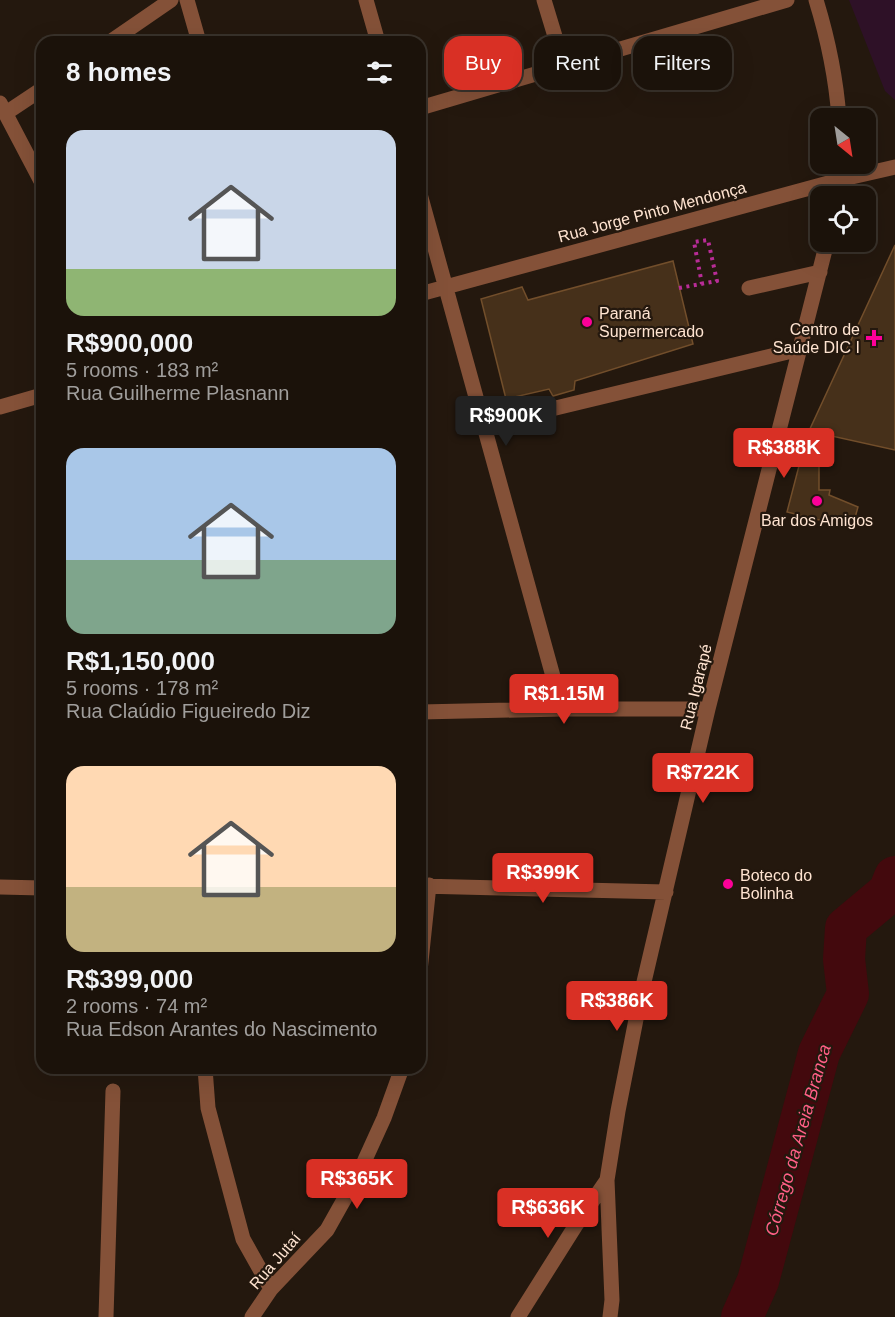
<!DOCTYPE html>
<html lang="en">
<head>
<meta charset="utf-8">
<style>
	body { margin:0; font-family:Helvetica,sans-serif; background:#241b13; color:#f1f3f6; height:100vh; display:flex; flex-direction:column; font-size:22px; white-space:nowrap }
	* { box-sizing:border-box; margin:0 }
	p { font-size:20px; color:#a09e9c }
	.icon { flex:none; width:33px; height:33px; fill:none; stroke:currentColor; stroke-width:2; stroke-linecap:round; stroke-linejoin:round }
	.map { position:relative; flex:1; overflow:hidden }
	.details { position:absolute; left:36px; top:36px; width:390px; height:1038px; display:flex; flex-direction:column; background:#1b120a; border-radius:18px; box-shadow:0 6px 24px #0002,0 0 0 2px #39322b }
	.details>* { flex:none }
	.banner { position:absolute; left:444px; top:36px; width:360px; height:54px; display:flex; gap:12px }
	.needle { width:39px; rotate:150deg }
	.tools { position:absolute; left:810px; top:108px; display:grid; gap:12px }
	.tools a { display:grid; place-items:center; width:66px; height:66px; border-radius:12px; background:#1b120a; box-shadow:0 6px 24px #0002,0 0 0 2px #39322b; font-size:30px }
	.price { position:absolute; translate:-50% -51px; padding:0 14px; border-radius:6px; background:#d93025; color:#fff; font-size:20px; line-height:39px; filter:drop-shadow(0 2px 3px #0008) }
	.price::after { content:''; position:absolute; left:50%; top:36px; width:18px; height:14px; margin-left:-9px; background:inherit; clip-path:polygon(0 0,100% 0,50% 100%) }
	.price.current { background:#222; color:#fff }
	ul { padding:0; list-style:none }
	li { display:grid; align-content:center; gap:12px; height:318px; padding:0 30px }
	li span { display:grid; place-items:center; height:186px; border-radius:18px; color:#555 }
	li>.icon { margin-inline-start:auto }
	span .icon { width:108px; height:108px; fill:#fffc; stroke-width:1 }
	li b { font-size:26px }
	h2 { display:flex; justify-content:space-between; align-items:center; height:72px; padding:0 30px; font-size:26px }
	.tag { padding:0 21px; border-radius:18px; background:#1b120a; box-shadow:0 6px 24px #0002,0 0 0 2px #39322b; font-size:21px; line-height:54px }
	.tag.current { background:#d93025; color:#fff }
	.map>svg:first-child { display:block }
	.green { fill:#2e1127 }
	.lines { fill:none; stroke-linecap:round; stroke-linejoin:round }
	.river { stroke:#43090d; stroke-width:42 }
	.building { fill:#46301a; stroke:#724e2b; stroke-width:1.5 }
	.path { stroke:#b82c97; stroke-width:4; stroke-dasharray:3 4.5; stroke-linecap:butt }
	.minor { stroke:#845138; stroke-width:15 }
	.poi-dot { fill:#fc0098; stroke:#24180e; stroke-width:2 }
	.labels { text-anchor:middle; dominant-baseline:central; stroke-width:4.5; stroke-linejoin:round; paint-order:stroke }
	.street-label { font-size:16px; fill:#ffe4d1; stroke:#24180e }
	.poi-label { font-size:16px; fill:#ffe4d1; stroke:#24180e; text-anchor:start }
	.water-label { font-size:18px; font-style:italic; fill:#ff5f86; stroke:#24180e }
</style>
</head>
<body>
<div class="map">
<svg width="895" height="1317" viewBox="0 0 895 1317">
	<rect width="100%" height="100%" fill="#24180e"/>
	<path class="green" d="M849 0H895V100L885 91Z"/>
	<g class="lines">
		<path class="river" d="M742 1317 758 1281 819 1053 848 994 844 959 846 928 889 892 895 877"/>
	</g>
	<path class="building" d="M895 245V450L809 431Z
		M673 261 693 344 575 381 574 390 553 396 549 389 506 399 481 299 522 287 528 300Z
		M800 462 819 464V490H830L829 495 858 507 852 528 787 512Z"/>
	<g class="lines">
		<path class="path" d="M679 288 717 281 708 240 694 242 702 284"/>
		<path class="minor" d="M187 0 199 42
			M366 0 378 42
			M544 0 564 66
			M816 0C828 39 836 78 839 118
			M110 42 171 0
			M0 103 42 183
			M420 108 787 0
			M6 113 42 89
			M420 194 562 709
			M838 196 843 179 842 164
			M749 288 820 272
			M420 294 843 179 895 167
			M0 407 42 395
			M535 413 800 349
			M420 712 562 709H708
			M420 886 666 892
			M0 887 42 888
			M420 971 429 885
			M205 1068 208 1108 243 1239 271 1289
			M106 1317 113 1091
			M252 1317 271 1289 327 1230 359 1173 384 1118 402 1068
			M518 1317 576 1225 607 1180
			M610 1317 612 1300 607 1180 618 1111 640 999 708 709 827 242"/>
	</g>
	<g class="poi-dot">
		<circle cx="587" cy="322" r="6"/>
		<path d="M871 329h6v6h6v6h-6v6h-6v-6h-6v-6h6z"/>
		<circle cx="817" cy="501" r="6"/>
		<circle cx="728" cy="884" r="6"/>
	</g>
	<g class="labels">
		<g class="street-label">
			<text transform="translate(652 212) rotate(-15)">Rua Jorge Pinto Mendonça</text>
			<text transform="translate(696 687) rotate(-76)">Rua Igarapé</text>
			<text transform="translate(275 1261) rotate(-49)">Rua Jutaí</text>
		</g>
		<g class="poi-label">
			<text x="599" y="313">Paraná<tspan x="599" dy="18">Supermercado</tspan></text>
			<text x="860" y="329" text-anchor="end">Centro de<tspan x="860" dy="18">Saúde DIC I</tspan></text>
			<text x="817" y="520" text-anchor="middle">Bar dos Amigos</text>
			<text x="740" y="875">Boteco do<tspan x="740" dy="18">Bolinha</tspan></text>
		</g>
		<g class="water-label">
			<text transform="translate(798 1140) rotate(-74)">Córrego da Areia Branca</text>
		</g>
	</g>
</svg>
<div class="tools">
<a><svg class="needle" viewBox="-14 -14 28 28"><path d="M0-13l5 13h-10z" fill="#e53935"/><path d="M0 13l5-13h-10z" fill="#a09e9c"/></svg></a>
<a><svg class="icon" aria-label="locate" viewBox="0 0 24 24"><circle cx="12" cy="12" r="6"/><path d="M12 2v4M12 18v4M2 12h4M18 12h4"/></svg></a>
</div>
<b class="price current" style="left:506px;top:447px">R$900K</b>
<b class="price" style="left:784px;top:479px">R$388K</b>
<b class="price" style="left:564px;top:725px">R$1.15M</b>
<b class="price" style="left:703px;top:804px">R$722K</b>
<b class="price" style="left:543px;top:904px">R$399K</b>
<b class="price" style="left:617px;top:1032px">R$386K</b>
<b class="price" style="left:357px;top:1210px">R$365K</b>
<b class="price" style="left:548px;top:1239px">R$636K</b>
<div class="banner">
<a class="tag current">Buy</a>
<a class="tag">Rent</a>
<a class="tag">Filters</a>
</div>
<section class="details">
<h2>8 homes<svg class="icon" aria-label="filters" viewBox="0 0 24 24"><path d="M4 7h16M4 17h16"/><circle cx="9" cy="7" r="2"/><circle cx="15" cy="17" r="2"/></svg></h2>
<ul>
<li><span style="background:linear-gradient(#c9d6e8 75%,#8fb573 0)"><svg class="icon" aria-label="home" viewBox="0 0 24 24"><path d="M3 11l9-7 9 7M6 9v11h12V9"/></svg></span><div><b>R$900,000</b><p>5 rooms · 183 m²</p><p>Rua Guilherme Plasnann</p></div></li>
<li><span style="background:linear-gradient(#a9c7e8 60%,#7fa58c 0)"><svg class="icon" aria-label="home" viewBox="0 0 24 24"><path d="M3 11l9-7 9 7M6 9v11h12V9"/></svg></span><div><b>R$1,150,000</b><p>5 rooms · 178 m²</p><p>Rua Claúdio Figueiredo Diz</p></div></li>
<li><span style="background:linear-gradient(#ffd9b3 65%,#c2b280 0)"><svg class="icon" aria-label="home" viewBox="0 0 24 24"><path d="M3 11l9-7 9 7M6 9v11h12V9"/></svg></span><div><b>R$399,000</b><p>2 rooms · 74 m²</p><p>Rua Edson Arantes do Nascimento</p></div></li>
</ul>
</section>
</div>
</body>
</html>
